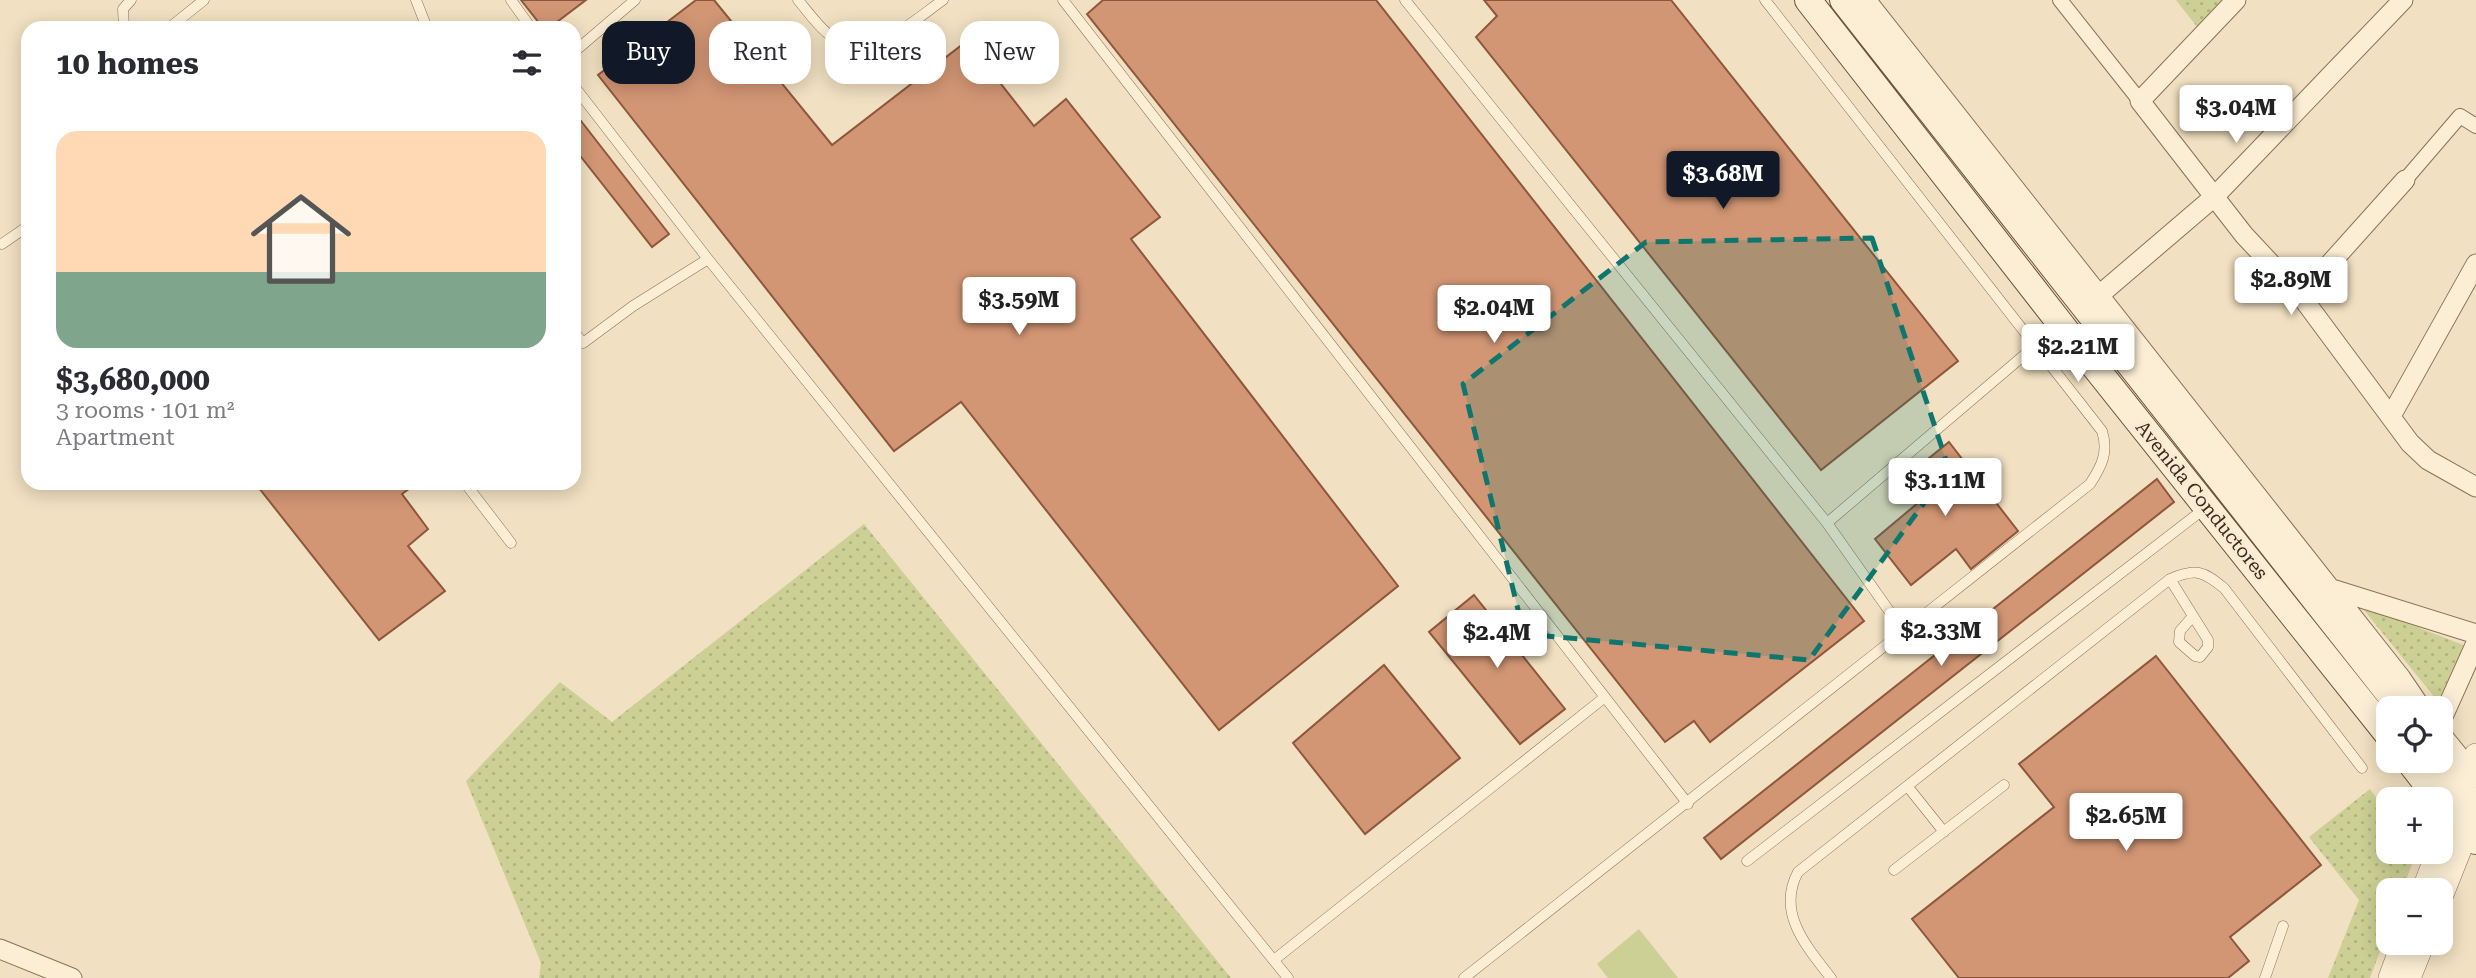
<!DOCTYPE html>
<html lang="en">
<head>
<meta charset="utf-8">
<style>
	body { margin:0; font-family:"Roboto Serif",serif; background:#f7f7f7; color:#2b2b33; height:100vh; display:flex; flex-direction:column; font-size:26px; white-space:nowrap }
	* { box-sizing:border-box; margin:0 }
	p { font-size:23px; color:#7c7c81 }
	.icon { flex:none; width:38px; height:38px; fill:none; stroke:currentColor; stroke-width:2; stroke-linecap:round; stroke-linejoin:round }
	.map { position:relative; flex:1; overflow:hidden }
	.sheet { position:absolute; left:21px; top:21px; width:560px; height:469px; display:flex; flex-direction:column; background:#fff; border-radius:21px; box-shadow:0 4px 18px #0003 }
	.sheet>* { flex:none }
	.top-card { position:absolute; left:602px; top:21px; width:665px; height:63px; display:flex; gap:14px }
	.buttons { position:absolute; left:2376px; top:696px; display:grid; gap:14px }
	.buttons a { display:grid; place-items:center; width:77px; height:77px; border-radius:14px; background:#fff; box-shadow:0 4px 18px #0003; font-size:35px }
	.price { position:absolute; translate:-50% -60px; padding:0 16px; border-radius:7px; background:#fff; color:#222; font-size:23px; line-height:46px; filter:drop-shadow(0 2px 4px #0008) }
	.price::after { content:''; position:absolute; left:50%; top:42px; width:21px; height:16px; margin-left:-10px; background:inherit; clip-path:polygon(0 0,100% 0,50% 100%) }
	.price.current { background:#111827; color:#fff }
	ul { padding:0; list-style:none }
	li { display:grid; align-content:center; gap:14px; height:371px; padding:0 35px }
	li span { display:grid; place-items:center; height:217px; border-radius:21px; color:#555 }
	li>.icon { margin-inline-start:auto }
	span .icon { width:126px; height:126px; fill:#fffc; stroke-width:1 }
	li b { font-size:30px }
	h2 { display:flex; justify-content:space-between; align-items:center; height:84px; padding:0 35px; font-size:30px }
	.tag { padding:0 24px; border-radius:21px; background:#fff; box-shadow:0 4px 18px #0003; font-size:24px; line-height:63px }
	.tag.current { background:#111827; color:#fff }
	.map>svg:first-child { display:block }
	.grass { fill:url(#grass-dots) }
	.pitch { fill:#cdd094 }
	.building { fill:#d29674; stroke:#8e573b; stroke-width:2 }
	.lines { fill:none; stroke-linecap:round; stroke-linejoin:round }
	.service-casing { stroke:#8d7057; stroke-width:11 }
	.pedestrian-casing { stroke:#8d7057; stroke-width:16 }
	.minor-casing { stroke:#8d7057; stroke-width:21 }
	.tertiary-casing { stroke:#8d7057; stroke-width:24 }
	.secondary-casing { stroke:#6e513a; stroke-width:28 }
	.service { stroke:#fbeed5; stroke-width:10 }
	.pedestrian { stroke:#fbeed5; stroke-width:14 }
	.minor { stroke:#fbeed5; stroke-width:19 }
	.tertiary { stroke:#fbeed5; stroke-width:23 }
	.secondary { stroke:#fbeed5; stroke-width:26 }
	.marked { fill:#0f766e; fill-opacity:0.2; stroke:#0f766e; stroke-width:5; stroke-dasharray:14 9; stroke-linejoin:round }
	.labels { text-anchor:middle; dominant-baseline:central; stroke-width:6; stroke-linejoin:round; paint-order:stroke }
	.street-label { font-size:19px; fill:#3b291d; stroke:#f8ebd2 }
</style>
</head>
<body>
<div class="map">
<svg width="2476" height="978" viewBox="0 0 2476 978">
	<defs>
		<pattern id="grass-dots" width="8" height="8" patternUnits="userSpaceOnUse" patternTransform="scale(1.75)"><rect width="8" height="8" fill="#cdd094"/><path d="M2 2h.1M6 6h.1" fill="none" stroke="#b1b37f" stroke-width="1.8" stroke-linecap="round"/></pattern>
	</defs>
	<rect width="100%" height="100%" fill="#f1e0c1"/>
	<path class="grass" d="M2176 0H2229L2201 32Z
		M864 524 1231 978H539L541 963 466 781 560 682 612 722Z
		M2360 605 2466 646 2444 709Z
		M2370 789 2389 816V852H2413L2415 856 2402 891H2389V927L2370 978H2328L2359 900 2309 837Z"/>
	<path class="pitch" d="M1639 929 1678 978H1608L1597 964Z"/>
	<path class="building" d="M521 0H586L549 28H543Z
		M696 0H714L832 145 967 41 1034 126 1066 99 1160 217 1131 239 1398 586 1219 730 961 402 894 451 598 75Z
		M1103 0H1376L1864 621 1710 742 1694 721 1665 742 1087 14Z
		M1484 0H1671L1958 361 1821 470 1476 37 1497 16Z
		M574 112 669 234 652 247 574 148Z
		M1949 442 2018 531 1971 569 1956 549 1911 585 1875 539 1919 502 1902 480Z
		M2157 479 2174 502 1721 859 1704 838Z
		M255 483H417L402 494 428 529 408 546 445 591 379 640Z
		M1474 595 1565 709 1520 744 1429 632Z
		M2156 656 2321 865 2230 937 2249 961 2228 978H1959L1912 919 2054 807 2019 764Z
		M1384 665 1460 758 1365 834 1293 743Z"/>
	<g class="lines">
		<defs>
			<path id="service" d="M416 0 427 28
				M511 0 531 28
				M798 0C810 14 823 34 841 42 874 59 917 18 943 0
				M1063 0 1688 804
				M1405 0 1827 523 2036 345
				M124 28 123 9 131 0
				M169 28 204 0
				M574 52 635 0
				M574 86 708 259 1288 978
				M2 244 28 226
				M574 332 583 343 633 306 708 259
				M465 483 511 543
				M1827 523 1904 632
				M2170 579 2208 640V647L2200 657 2195 656 2179 642 2180 631 2193 616
				M1908 787 1944 832
				M1747 861 2204 509
				M1894 870 2004 785
				M1274 960 1605 697
				M1464 978 2090 484C2101 467 2109 453 2102 431L1765 0
				M1831 978C1807 947 1776 913 1798 872L2170 579C2196 568 2203 571 2224 588L2362 768
				M2265 978 2283 926"/>
			<path id="pedestrian" d="M2060 0 2140 101
				M2405 180 2460 116 2476 126"/>
			<path id="minor" d="M1866 0C2045 225 2221 453 2401 678L2422 709
				M2236 0 2140 101 2244 235 2301 296 2410 443 2428 460 2476 487
				M2301 296 2405 180
				M2090 303 2214 197 2403 0
				M2391 416 2476 264
				M2329 588 2476 634
				M2441 721 2476 643
				M2441 734 2471 771
				M0 949 72 978"/>
			<path id="tertiary" d="M2441 845 2476 755
				M2423 891 2438 852
				M2441 897 2472 819
				M2390 978 2403 943
				M2409 978 2423 943"/>
			<path id="secondary" d="M1808 0 2067 332 2389 736
				M1843 0 2401 709
				M2409 761 2439 800
				M2441 761 2476 810
				M2441 802 2466 835 2476 841"/>
		</defs>
		<use href="#service" class="service-casing"/>
		<use href="#pedestrian" class="pedestrian-casing"/>
		<use href="#minor" class="minor-casing"/>
		<use href="#tertiary" class="tertiary-casing"/>
		<use href="#secondary" class="secondary-casing"/>
		<use href="#service" class="service"/>
		<use href="#pedestrian" class="pedestrian"/>
		<use href="#minor" class="minor"/>
		<use href="#tertiary" class="tertiary"/>
		<use href="#secondary" class="secondary"/>
	</g>
	<path class="marked" d="M1872 238 1949 469 1809 660 1524 634 1463 384 1646 242Z"/>
	<g class="labels">
		<g class="street-label">
			<text transform="translate(2202 500) rotate(51)">Avenida Conductores</text>
		</g>
	</g>
</svg>
<div class="buttons">
<a><svg class="icon" aria-label="locate" viewBox="0 0 24 24"><circle cx="12" cy="12" r="6"/><path d="M12 2v4M12 18v4M2 12h4M18 12h4"/></svg></a>
<a>+</a>
<a>−</a>
</div>
<b class="price" style="left:2236px;top:145px">$3.04M</b>
<b class="price current" style="left:1723px;top:211px">$3.68M</b>
<b class="price" style="left:2291px;top:317px">$2.89M</b>
<b class="price" style="left:1019px;top:337px">$3.59M</b>
<b class="price" style="left:1494px;top:345px">$2.04M</b>
<b class="price" style="left:2078px;top:384px">$2.21M</b>
<b class="price" style="left:1945px;top:518px">$3.11M</b>
<b class="price" style="left:1941px;top:668px">$2.33M</b>
<b class="price" style="left:1497px;top:670px">$2.4M</b>
<b class="price" style="left:2126px;top:853px">$2.65M</b>
<div class="top-card">
<a class="tag current">Buy</a>
<a class="tag">Rent</a>
<a class="tag">Filters</a>
<a class="tag">New</a>
</div>
<section class="sheet">
<h2>10 homes<svg class="icon" aria-label="filters" viewBox="0 0 24 24"><path d="M4 7h16M4 17h16"/><circle cx="9" cy="7" r="2"/><circle cx="15" cy="17" r="2"/></svg></h2>
<ul>
<li><span style="background:linear-gradient(#ffd9b3 65%,#7fa58c 0)"><svg class="icon" aria-label="home" viewBox="0 0 24 24"><path d="M3 11l9-7 9 7M6 9v11h12V9"/></svg></span><div><b>$3,680,000</b><p>3 rooms · 101 m²</p><p>Apartment</p></div></li>
</ul>
</section>
</div>
</body>
</html>
